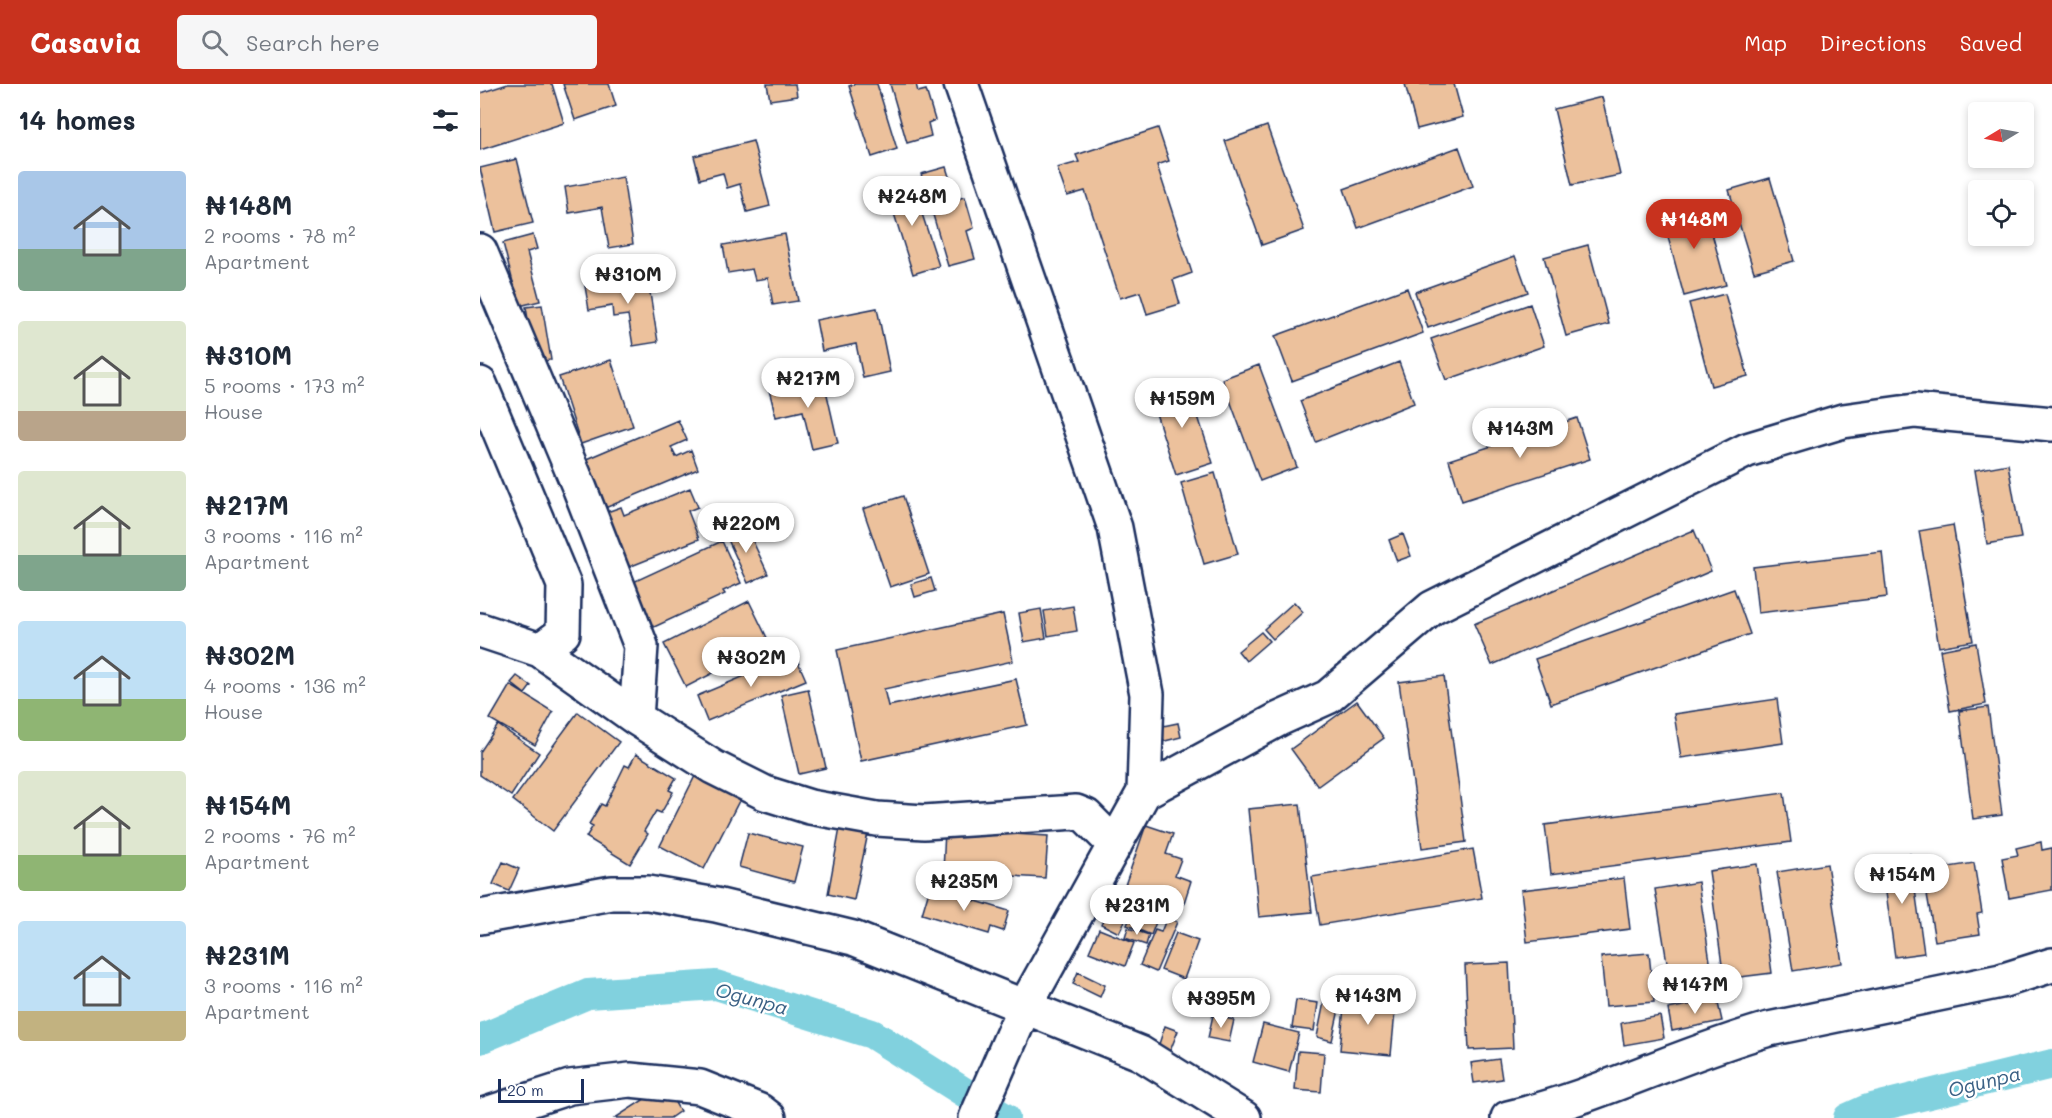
<!DOCTYPE html>
<html lang="en">
<head>
<meta charset="utf-8">
<style>
	body { margin:0; font-family:Mali,sans-serif; background:#f6f6f7; color:#1f2937; height:100vh; display:flex; flex-direction:column; font-size:22px; white-space:nowrap }
	* { box-sizing:border-box; margin:0 }
	p { font-size:20px; color:#747a83 }
	.icon { flex:none; width:33px; height:33px; fill:none; stroke:currentColor; stroke-width:2; stroke-linecap:round; stroke-linejoin:round }
	.map { position:relative; flex:1; overflow:hidden }
	.details { display:flex; flex-direction:column; background:#fff; width:480px }
	.details>* { flex:none }
	.needle { width:39px; rotate:260deg }
	.fabs { position:absolute; left:1488px; top:18px; display:grid; gap:12px }
	.fabs a { display:grid; place-items:center; width:66px; height:66px; border-radius:6px; background:#fff; box-shadow:0 3px 9px #0003; font-size:30px }
	.scale { position:absolute; left:18px; bottom:15px; width:86px; box-sizing:border-box; padding-left:6px; border:3px solid #1b2f5e; border-top:0; font-size:16px; line-height:21px; white-space:nowrap; color:#1b2f5e; -webkit-text-stroke:4px #fff; paint-order:stroke }
	.price { position:absolute; translate:-50% -51px; padding:0 14px; border-radius:21px; background:#fff; color:#222; font-size:20px; line-height:39px; filter:drop-shadow(0 2px 3px #0008) }
	.price::after { content:''; position:absolute; left:50%; top:36px; width:18px; height:14px; margin-left:-9px; background:inherit; clip-path:polygon(0 0,100% 0,50% 100%) }
	.price.active { background:#c8321e; color:#fff }
	ul { padding:0; list-style:none }
	li { display:flex; align-items:center; gap:18px; height:150px; padding:0 18px }
	li span { display:grid; place-items:center; flex:none; width:168px; height:120px; border-radius:6px; color:#555 }
	li>.icon { margin-inline-start:auto }
	span .icon { width:72px; height:72px; fill:#fffc; stroke-width:1 }
	li b { font-size:26px }
	h2 { display:flex; justify-content:space-between; align-items:center; height:72px; padding:0 18px; font-size:26px }
	header { display:flex; align-items:center; gap:36px; box-sizing:border-box; height:84px; padding:0 30px; background:#c8321e; color:#fff }
	header strong { font-size:28px }
	nav { display:flex; gap:33px; margin-inline-start:auto; font-size:21px }
	.search { width:420px; height:54px; background:#f6f6f7; display:flex; align-items:center; gap:15px; box-sizing:border-box; padding:0 21px; border-radius:6px; color:#747a83; font-size:22px }
	main { display:flex; flex:1; min-height:0 }
	.map>svg:first-child { display:block }
	.lines { fill:none; stroke-linecap:round; stroke-linejoin:round }
	.canal { stroke:#81d1de; stroke-width:30 }
	.building { fill:#ecc19c; stroke:#1b2f5e; stroke-width:1.5 }
	.minor-casing { stroke:#1b2f5e; stroke-width:38 }
	.minor { stroke:#fff; stroke-width:33 }
	.labels { text-anchor:middle; dominant-baseline:central; stroke-width:5; stroke-linejoin:round; paint-order:stroke }
	.water-label { font-size:20px; font-style:italic; fill:#3a6084; stroke:#fff }
</style>
</head>
<body>
<header>
<strong>Casavia</strong>
<div class="search"><svg class="icon" aria-label="search" viewBox="0 0 24 24"><circle cx="10" cy="10" r="6"/><path d="M15 15l6 6"/></svg>Search here</div>
<nav><a>Map</a><a>Directions</a><a>Saved</a></nav>
</header>
<main>
<section class="details">
<h2>14 homes<svg class="icon" aria-label="filters" viewBox="0 0 24 24"><path d="M4 7h16M4 17h16"/><circle cx="9" cy="7" r="2"/><circle cx="15" cy="17" r="2"/></svg></h2>
<ul>
<li><span style="background:linear-gradient(#a9c7e8 65%,#7fa58c 0)"><svg class="icon" aria-label="home" viewBox="0 0 24 24"><path d="M3 11l9-7 9 7M6 9v11h12V9"/></svg></span><div><b>₦148M</b><p>2 rooms · 78 m²</p><p>Apartment</p></div></li>
<li><span style="background:linear-gradient(#dfe7d0 75%,#b9a48a 0)"><svg class="icon" aria-label="home" viewBox="0 0 24 24"><path d="M3 11l9-7 9 7M6 9v11h12V9"/></svg></span><div><b>₦310M</b><p>5 rooms · 173 m²</p><p>House</p></div></li>
<li><span style="background:linear-gradient(#dfe7d0 70%,#7fa58c 0)"><svg class="icon" aria-label="home" viewBox="0 0 24 24"><path d="M3 11l9-7 9 7M6 9v11h12V9"/></svg></span><div><b>₦217M</b><p>3 rooms · 116 m²</p><p>Apartment</p></div></li>
<li><span style="background:linear-gradient(#bfe0f5 65%,#8fb573 0)"><svg class="icon" aria-label="home" viewBox="0 0 24 24"><path d="M3 11l9-7 9 7M6 9v11h12V9"/></svg></span><div><b>₦302M</b><p>4 rooms · 136 m²</p><p>House</p></div></li>
<li><span style="background:linear-gradient(#dfe7d0 70%,#8fb573 0)"><svg class="icon" aria-label="home" viewBox="0 0 24 24"><path d="M3 11l9-7 9 7M6 9v11h12V9"/></svg></span><div><b>₦154M</b><p>2 rooms · 76 m²</p><p>Apartment</p></div></li>
<li><span style="background:linear-gradient(#bfe0f5 75%,#c2b280 0)"><svg class="icon" aria-label="home" viewBox="0 0 24 24"><path d="M3 11l9-7 9 7M6 9v11h12V9"/></svg></span><div><b>₦231M</b><p>3 rooms · 116 m²</p><p>Apartment</p></div></li>
</ul>
</section>
<div class="map">
<svg width="1572" height="1034" viewBox="0 0 1572 1034">
	<rect width="100%" height="100%" fill="#fff"/>
	<filter id="ink" filterUnits="userSpaceOnUse"><feTurbulence type="fractalNoise" baseFrequency=".0167" numOctaves="2"/><feDisplacementMap in="SourceGraphic" scale="12" xChannelSelector="R" yChannelSelector="G"/><feConvolveMatrix kernelMatrix="1 2 1 2 8 2 1 2 1" color-interpolation-filters="sRGB"/></filter>
	<g filter="url(#ink)">
		<g class="lines">
			<path class="canal" d="M0 955 108 910 236 901 392 950 525 1034
				M1368 1034 1388 1025 1572 980"/>
		</g>
		<path class="building" d="M28 0H72L84 39 0 66V9Z
			M83 0H129L136 22 95 36Z
			M287 0H315L317 12 290 16Z
			M375 0H397L417 65 392 73 369 2Z
			M410 0H436L438 8 446 6 455 36 448 39 451 52 427 59Z
			M925 0H974L983 33 937 45Z
			M1122 13 1140 91 1092 101 1074 25Z
			M787 42 824 146 782 161 745 57Z
			M678 44 689 77 677 81 712 189 693 196 700 220 667 230 660 208 640 214 605 107 587 112 577 84 599 78 596 71Z
			M273 57 290 122 267 128 260 100 247 104 243 89 220 95 214 72Z
			M979 63 993 102 878 144 864 105Z
			M37 75 53 139 15 148 0 84Z
			M466 83 476 115 485 113 494 144 487 147 495 175 468 182 441 90Z
			M143 93 153 160 129 164 122 123 89 129 85 103Z
			M1290 94 1314 177 1274 188 1249 106Z
			M431 96 459 182 433 190 406 104Z
			M1224 120 1246 201 1204 212 1182 131Z
			M305 150 318 217 293 221 288 194 275 196 272 185 248 189 243 161Z
			M53 151 57 165 47 168 60 217 39 222 23 159Z
			M1108 161 1129 240 1086 252 1064 173Z
			M1035 172 1048 208 948 244 935 208Z
			M167 191 178 258 153 262 148 231 133 233 132 222 109 226 105 202Z
			M927 204 943 249 812 297 795 252Z
			M1245 210 1268 292 1231 302 1209 219Z
			M1050 220 1064 262 966 296 951 255Z
			M62 221 71 276 55 278 46 223Z
			M397 224 410 288 383 294 376 260 342 267 336 236Z
			M131 276 153 342 101 360 79 293Z
			M919 278 934 319 836 358 820 317Z
			M779 281 817 383 780 397 742 295Z
			M343 293 358 359 332 365 323 327 296 333 289 306Z
			M707 298 733 379 696 391 670 311Z
			M1097 334 1110 375 982 417 969 376Z
			M198 336 207 356 191 363 196 373 211 366 218 385 125 424 104 376Z
			M1528 380 1541 454 1507 460 1495 386Z
			M735 389 758 470 724 480 701 399Z
			M210 404 218 423 208 427 219 455 149 483 127 428 141 423 144 431Z
			M423 412 449 490 410 503 383 425Z
			M265 440 288 490 268 499 245 449Z
			M1473 441 1493 557 1459 563 1439 447Z
			M1214 446 1231 487 1012 581 994 540Z
			M923 450 931 472 917 477 909 456Z
			M242 457 261 499 243 507 245 510 172 544 151 499Z
			M1402 468 1407 513 1278 529 1273 483Z
			M451 494 455 507 435 513 431 500Z
			M1254 505 1270 550 1071 620 1055 575Z
			M269 517 290 560 206 603 184 560Z
			M814 518 823 528 793 555 784 545Z
			M593 522 597 547 568 552 564 527Z
			M561 525 566 554 544 558 539 529Z
			M523 530 533 577 404 605 408 622 536 595 547 641 381 677 357 566Z
			M781 548 789 557 766 577 758 567Z
			M1496 559 1506 620 1470 627 1460 566Z
			M315 571 326 596 227 637 217 612Z
			M37 592 51 602 45 610 31 599Z
			M964 592 986 758 942 764 919 598Z
			M30 601 73 628 55 661 10 635Z
			M328 605 346 684 319 690 301 611Z
			M1297 615 1303 659 1201 674 1194 630Z
			M877 617 904 654 838 702 811 665Z
			M1508 623 1522 731 1493 735 1479 627Z
			M98 628 139 658 73 747 33 716Z
			M698 639 701 653 681 658 678 643Z
			M18 641 59 669 31 712 0 691V668Z
			M156 670 196 694 189 706 193 708 181 729 176 727 164 747 168 750 150 780 106 753 113 742 109 740 121 720 125 722 145 681 149 683Z
			M216 690 261 713 224 785 180 762Z
			M1304 709 1311 758 1071 790 1065 741Z
			M820 720 832 828 779 833 768 725Z
			M666 741 693 750 686 770 701 775 695 791 711 797 702 825 644 804Z
			M360 744 388 749 374 816 348 810Z
			M465 746 568 752 565 794 463 788Z
			M268 749 323 763 314 798 259 783Z
			M1561 758 1562 766 1572 764V806L1529 814 1522 774 1538 771 1536 764Z
			M993 765 1002 814 840 841 832 793Z
			M1430 770 1444 869 1415 873 1401 773Z
			M23 778 39 785 29 807 13 800Z
			M1494 779 1502 829 1497 830 1500 850 1455 857 1443 787Z
			M1277 780 1292 889 1244 895 1229 787Z
			M1347 780 1362 879 1313 887 1297 788Z
			M1144 794 1150 845 1047 858 1041 806Z
			M1218 798 1233 897 1191 903 1175 805Z
			M639 802 657 812 639 849 621 840Z
			M450 803 529 827 523 847 511 843 509 850 442 830Z
			M654 824 678 833 671 851 647 841Z
			M687 833 697 838 676 888 660 881 675 846 681 848Z
			M648 844 669 851 666 861 645 854Z
			M619 845 654 859 645 882 609 868Z
			M696 849 718 857 704 895 681 886Z
			M1169 869 1174 918 1126 922 1121 873Z
			M1029 879 1033 964 989 966 985 881Z
			M598 888 625 901 620 913 593 900Z
			M865 912 916 917 911 971 860 966Z
			M1237 915 1242 937 1192 947 1188 925Z
			M816 916 838 919 834 947 812 944Z
			M844 918 860 921 852 957 837 953Z
			M733 931 754 936 749 958 728 954Z
			M1180 932 1184 954 1144 961 1141 939Z
			M783 940 819 949 809 988 773 978Z
			M685 942 698 947 690 967 678 963Z
			M818 967 844 969 841 1008 815 1006Z
			M1019 975 1022 995 994 999 991 979Z
			M185 1002 200 1027 190 1034H135Z"/>
		<g class="lines">
			<defs>
				<path id="minor" d="M481 0 635 444 667 610 664 708
					M0 167 100 405 161 562 156 634
					M0 300 84 501 83 549 60 566
					M0 546 60 566 156 634 233 683 285 709 330 723 397 735 444 738 596 728 606 732 635 761
					M0 833 132 809H168L236 821 373 854 660 969 764 1034
					M0 1032 90 1003 150 996 220 1003 280 1027 289 1034
					M496 1034 544 924 664 708 799 635 848 613 952 524 1267 366 1363 337 1435 327 1572 340
					M1028 1034C1118 1013 1200 970 1289 945L1521 897 1572 881"/>
			</defs>
			<use href="#minor" class="minor-casing"/>
			<use href="#minor" class="minor"/>
		</g>
	</g>
	<g class="labels">
		<g class="water-label">
			<text transform="translate(272 914) rotate(15)">Ogunpa</text>
			<text transform="translate(1504 997) rotate(-14)">Ogunpa</text>
		</g>
	</g>
</svg>
<div class="fabs">
<a><svg class="needle" viewBox="-14 -14 28 28"><path d="M0-13l5 13h-10z" fill="#e53935"/><path d="M0 13l5-13h-10z" fill="#747a83"/></svg></a>
<a><svg class="icon" aria-label="locate" viewBox="0 0 24 24"><circle cx="12" cy="12" r="6"/><path d="M12 2v4M12 18v4M2 12h4M18 12h4"/></svg></a>
</div>
<div class="scale">20 m</div>
<b class="price" style="left:432px;top:143px">₦248M</b>
<b class="price active" style="left:1214px;top:166px">₦148M</b>
<b class="price" style="left:148px;top:221px">₦310M</b>
<b class="price" style="left:328px;top:325px">₦217M</b>
<b class="price" style="left:702px;top:345px">₦159M</b>
<b class="price" style="left:1040px;top:375px">₦143M</b>
<b class="price" style="left:266px;top:470px">₦220M</b>
<b class="price" style="left:271px;top:604px">₦302M</b>
<b class="price" style="left:1422px;top:821px">₦154M</b>
<b class="price" style="left:484px;top:828px">₦235M</b>
<b class="price" style="left:657px;top:852px">₦231M</b>
<b class="price" style="left:1215px;top:931px">₦147M</b>
<b class="price" style="left:888px;top:942px">₦143M</b>
<b class="price" style="left:741px;top:945px">₦395M</b>
</div>
</main>
</body>
</html>
